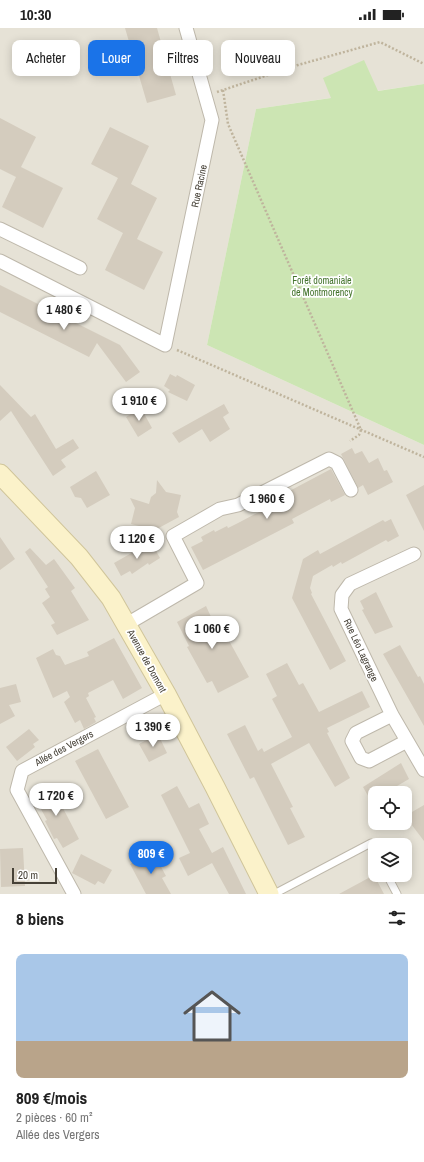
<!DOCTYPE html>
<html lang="fr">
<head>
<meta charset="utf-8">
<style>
	body { margin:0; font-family:"Archivo Narrow",sans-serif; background:#f6f6f6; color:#222; height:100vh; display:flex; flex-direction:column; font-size:15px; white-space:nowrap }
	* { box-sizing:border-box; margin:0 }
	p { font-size:13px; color:#767676 }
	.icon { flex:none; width:22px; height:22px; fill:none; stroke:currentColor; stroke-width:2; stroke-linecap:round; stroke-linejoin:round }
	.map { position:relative; height:866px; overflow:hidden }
	.details { display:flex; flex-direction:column; background:#fff; flex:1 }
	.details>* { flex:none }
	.top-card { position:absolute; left:12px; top:12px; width:400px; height:36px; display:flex; gap:8px }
	.tools { position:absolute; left:368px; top:758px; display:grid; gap:8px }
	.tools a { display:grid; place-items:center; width:44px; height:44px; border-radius:8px; background:#fff; box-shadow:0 2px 10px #0003; font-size:20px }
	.scale { position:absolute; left:12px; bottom:10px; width:45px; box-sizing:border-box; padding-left:4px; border:2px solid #464137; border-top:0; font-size:11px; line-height:14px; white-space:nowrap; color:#464137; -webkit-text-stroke:3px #fff; paint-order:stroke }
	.price { position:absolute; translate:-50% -34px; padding:0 9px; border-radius:14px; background:#fff; color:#222; font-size:13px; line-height:26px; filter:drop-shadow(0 1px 2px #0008) }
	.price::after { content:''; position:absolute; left:50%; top:24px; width:12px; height:9px; margin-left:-6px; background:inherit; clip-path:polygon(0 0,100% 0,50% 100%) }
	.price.current { background:#1a73e8; color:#fff }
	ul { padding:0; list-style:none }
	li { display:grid; align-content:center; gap:8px; height:212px; padding:0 16px }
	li+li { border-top:1px solid #e0e0e0 }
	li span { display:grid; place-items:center; height:124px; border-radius:8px; color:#555 }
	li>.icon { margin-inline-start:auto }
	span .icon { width:72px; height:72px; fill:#fffc; stroke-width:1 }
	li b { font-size:17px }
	h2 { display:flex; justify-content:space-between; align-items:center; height:48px; padding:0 16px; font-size:17px }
	.chip { padding:0 14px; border-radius:8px; background:#fff; box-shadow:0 2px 10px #0003; font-size:14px; line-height:36px }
	.chip.current { background:#1a73e8; color:#fff }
	.status { display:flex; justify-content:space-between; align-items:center; height:28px; padding:0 20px; background:#fff; direction:ltr }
	.status svg { height:11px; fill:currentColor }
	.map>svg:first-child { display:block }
	.residential { fill:#e6e2d6; fill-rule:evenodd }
	.green { fill:#cce5b3 }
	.building { fill:#d4ccbe }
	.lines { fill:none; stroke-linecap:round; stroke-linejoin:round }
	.service-casing { stroke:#beb8ab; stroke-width:9 }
	.minor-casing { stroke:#beb8ab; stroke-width:15 }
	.secondary-casing { stroke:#d0c59a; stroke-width:21 }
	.path { stroke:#bfb49d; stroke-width:2.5; stroke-dasharray:2 2; stroke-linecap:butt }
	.service { stroke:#fff; stroke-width:7 }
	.minor { stroke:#fff; stroke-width:13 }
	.secondary { stroke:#fbf2ca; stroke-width:19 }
	.labels { text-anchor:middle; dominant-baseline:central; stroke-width:3.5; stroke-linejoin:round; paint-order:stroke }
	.street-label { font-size:10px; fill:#464137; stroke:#fff }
	.park-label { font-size:10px; fill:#45742e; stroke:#fff }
</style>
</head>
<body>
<div class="status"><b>10:30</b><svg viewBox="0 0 49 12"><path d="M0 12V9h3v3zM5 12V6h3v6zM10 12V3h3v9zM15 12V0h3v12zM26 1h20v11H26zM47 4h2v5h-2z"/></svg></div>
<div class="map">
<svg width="424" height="866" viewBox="0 0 424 866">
	<rect width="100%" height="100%" fill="#f3f0e8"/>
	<path class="residential" d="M0 0H424V56L256 81 207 317 424 417V866H0ZM375 765H405V795H375ZM375 817H405V847H375Z"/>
	<path class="green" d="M364 32 378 63 424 56V417L207 317 256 81 331 70 323 50Z"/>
	<path class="building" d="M125 0H157L176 67 147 75Z
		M0 90 36 109 21 139 63 160 43 200 2 179 16 149 0 141Z
		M110 99 149 118 131 156 157 170 137 211 163 224 144 262 105 242 123 205 97 191 118 150 91 136Z
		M0 257 120 317 140 344 126 354 97 315 89 329 0 284Z
		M170 346 176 349 177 347 195 357 187 373 168 364 170 362 164 358Z
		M0 357 31 389 35 386 56 421 73 411 79 420 61 432 66 439 53 448 11 383 0 393Z
		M224 376 229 385 223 389 230 401 210 414 202 401 179 415 172 405Z
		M141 380 152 400 138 409 126 389Z
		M352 420 355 426 362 423 369 435 378 430 384 443 387 442 393 454 368 467 363 457 358 460 341 426Z
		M331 441 345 467 331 474 330 471 292 491 294 495 203 542 191 519 203 513 201 509 214 502 215 504 227 498 228 500 240 494 282 472 280 468Z
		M96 443 110 467 87 480 81 470 75 469 70 459Z
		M157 452 166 464 181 467 177 484 179 489 155 502 131 496 135 480 130 470 149 476 151 469 156 465Z
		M424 457V503L406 467Z
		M391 491 399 508 388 514 386 512 342 536 341 534 333 539 332 537 313 548 310 560 312 565 311 566 346 633 330 642 292 570 303 531 318 522 320 526 383 492 385 494Z
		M0 509 15 531 0 542Z
		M151 514 160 530 149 537 148 535 132 546 130 543 121 548 114 535Z
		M30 520 46 537 54 531 75 560 71 563 89 592 57 607 51 597 55 595 42 575 50 569 45 561 48 559 25 524Z
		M376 564 393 599 375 606 362 582 364 581 360 573Z
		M206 578 212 591 216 589 249 649 218 665 212 653 207 655 187 619 189 618 177 594Z
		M114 610 142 660 123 671 113 652 88 665 89 668 86 670 96 689 94 690 96 694 84 701 80 692 75 695 64 674 70 669 67 663 53 670 36 630 53 621 56 627 60 628 65 637 89 628 87 624Z
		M400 617 418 649 420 648 424 656V698L383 626Z
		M287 635 299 657 303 655 319 684 362 663 370 679 327 700 329 704 327 705 350 750 335 759 309 715 271 736 293 779 290 780 305 809 288 817 254 749 250 751 227 706 245 697 258 723 262 720 264 724 292 709 272 671 277 668 266 646Z
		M16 656 21 674 9 677 15 688 0 696V660Z
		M29 701 39 712 33 716 35 719 17 733 6 719Z
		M158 706 167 725 149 734 139 716Z
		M98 721 129 779 106 791 75 733Z
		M401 735 409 751 385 765H375V771L371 773 363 759Z
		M51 757 79 811 63 820 57 810 54 811 45 793 47 792 33 767Z
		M177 758 189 780 199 775 209 796 199 801 212 825 223 819 246 866H229L212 835 188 848 179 830 190 825 161 767Z
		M424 777V813L405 788Z
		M23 820 25 858 1 859 0 821Z
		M153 824 166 848 162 850 171 866H146L130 836Z
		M81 826 112 842 104 856 98 853 95 857 72 845Z
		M374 847 384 866H339Z"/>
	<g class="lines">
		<defs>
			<path id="service" d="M387 847 397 866
				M274 866 371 815 375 824"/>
			<path id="minor" d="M0 201 80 240
				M0 233 165 317 212 92 186 0
				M414 526 350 556 342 567 341 581 392 687 424 742
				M127 596 197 555 173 508 220 481 238 477 329 431 337 435 351 462
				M392 687 356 705 352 713 361 730 369 733 407 713
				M74 866 17 762 22 743 166 666"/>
			<path id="secondary" d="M0 446 79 529 111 570 166 666 215 759 269 866"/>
		</defs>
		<use href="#service" class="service-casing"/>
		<use href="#minor" class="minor-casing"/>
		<use href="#secondary" class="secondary-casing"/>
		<path class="path" d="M223 62 228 96 361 402 359 407 350 413
			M217 64 298 37 380 14 424 36
			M177 322 424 429"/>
		<use href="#service" class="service"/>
		<use href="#minor" class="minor"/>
		<use href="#secondary" class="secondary"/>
	</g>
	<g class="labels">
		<g class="street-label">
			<text transform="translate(199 158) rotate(-78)">Rue Racine</text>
			<text transform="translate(361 622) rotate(65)">Rue Léo Lagrange</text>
			<text transform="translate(147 633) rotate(61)">Avenue de Domont</text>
			<text transform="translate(64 720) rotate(-28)">Allée des Vergers</text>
		</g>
		<g class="park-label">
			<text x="322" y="252">Forêt domaniale<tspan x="322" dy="12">de Montmorency</tspan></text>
		</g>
	</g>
</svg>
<div class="tools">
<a><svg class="icon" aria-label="locate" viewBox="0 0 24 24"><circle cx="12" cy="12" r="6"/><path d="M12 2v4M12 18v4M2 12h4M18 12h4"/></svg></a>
<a><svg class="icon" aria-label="layers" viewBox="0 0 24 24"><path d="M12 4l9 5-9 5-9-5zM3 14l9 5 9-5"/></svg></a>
</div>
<div class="scale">20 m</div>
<b class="price" style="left:64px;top:303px">1 480 €</b>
<b class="price" style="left:139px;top:394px">1 910 €</b>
<b class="price" style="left:267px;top:492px">1 960 €</b>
<b class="price" style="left:137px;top:532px">1 120 €</b>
<b class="price" style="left:212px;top:622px">1 060 €</b>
<b class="price" style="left:153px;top:720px">1 390 €</b>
<b class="price" style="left:56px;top:789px">1 720 €</b>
<b class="price current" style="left:151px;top:847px">809 €</b>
<div class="top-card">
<a class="chip">Acheter</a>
<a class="chip current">Louer</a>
<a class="chip">Filtres</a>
<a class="chip">Nouveau</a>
</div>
</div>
<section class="details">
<h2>8 biens<svg class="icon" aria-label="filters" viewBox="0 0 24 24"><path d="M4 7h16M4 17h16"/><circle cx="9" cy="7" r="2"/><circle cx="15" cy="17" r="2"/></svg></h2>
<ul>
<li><span style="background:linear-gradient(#a9c7e8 70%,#b9a48a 0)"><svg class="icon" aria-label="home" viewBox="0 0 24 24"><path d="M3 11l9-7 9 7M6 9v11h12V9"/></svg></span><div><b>809 €/mois</b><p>2 pièces · 60 m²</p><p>Allée des Vergers</p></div></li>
</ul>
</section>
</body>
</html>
